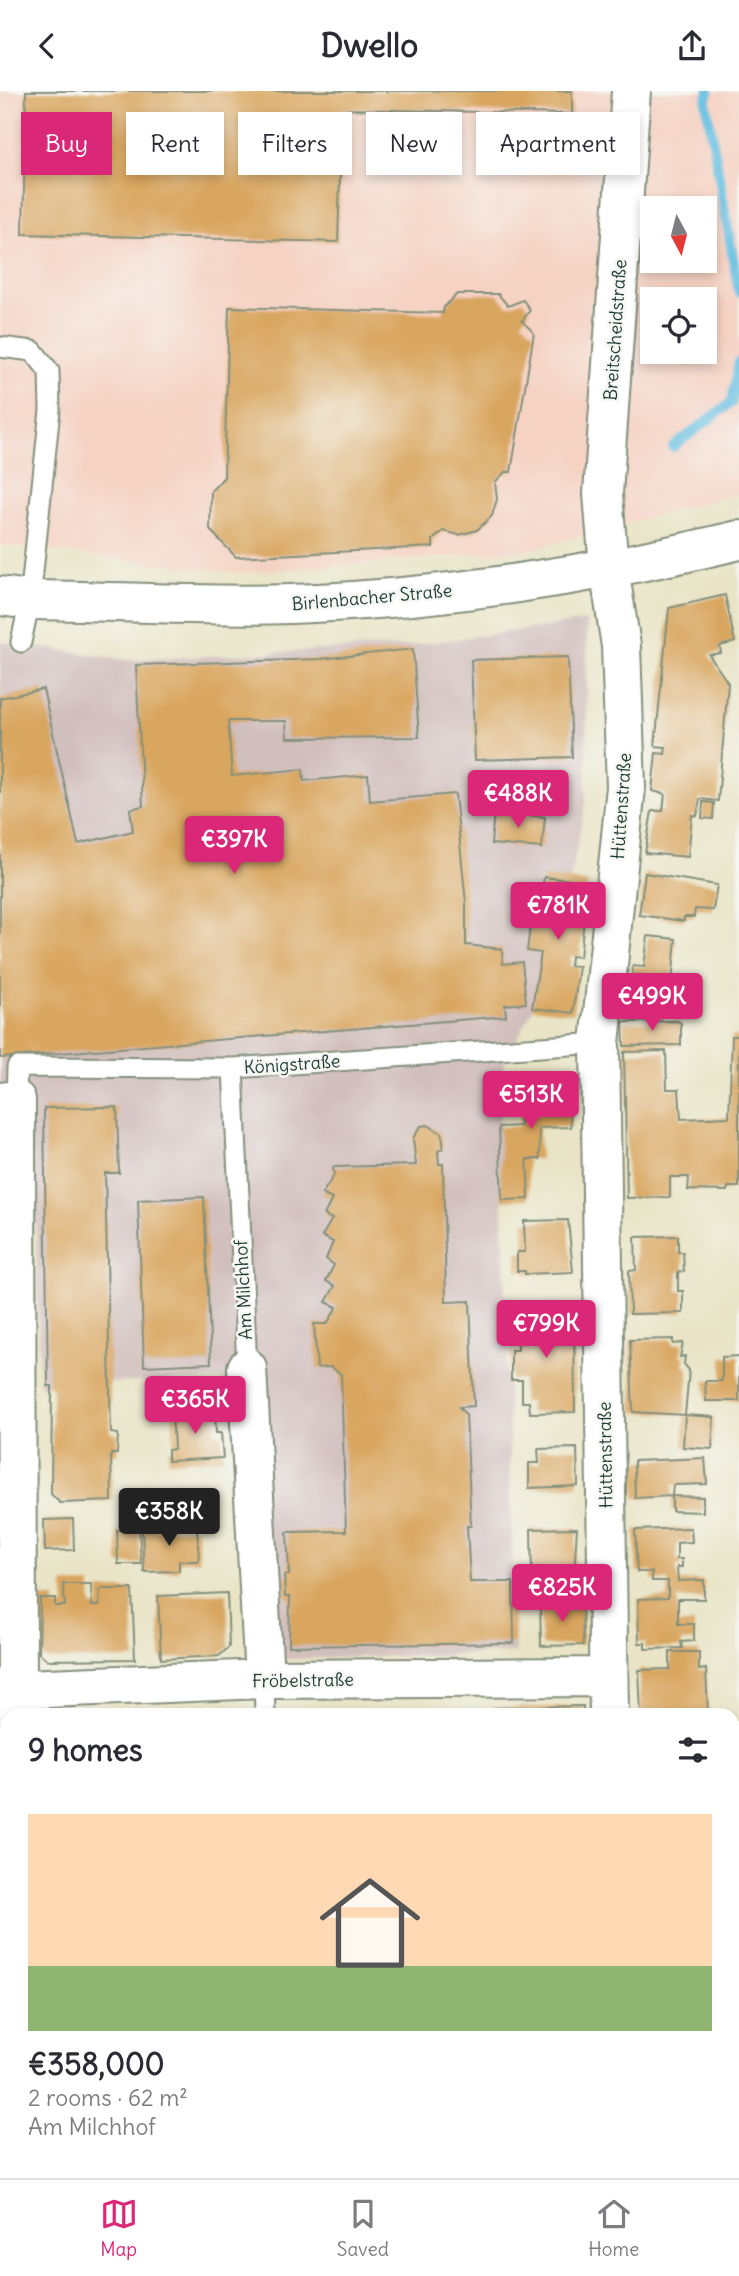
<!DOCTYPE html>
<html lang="en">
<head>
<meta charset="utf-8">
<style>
	body { margin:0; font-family:Delius,sans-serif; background:#f7f7f7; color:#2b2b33; height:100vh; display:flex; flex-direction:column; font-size:26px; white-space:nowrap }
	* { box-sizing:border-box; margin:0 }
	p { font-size:23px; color:#7c7c81 }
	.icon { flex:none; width:38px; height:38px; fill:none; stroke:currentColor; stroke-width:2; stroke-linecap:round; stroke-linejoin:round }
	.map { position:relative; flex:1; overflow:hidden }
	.panel { position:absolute; left:0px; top:1617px; width:740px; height:471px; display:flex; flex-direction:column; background:#fff; border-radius:21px 21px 0 0; box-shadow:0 4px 10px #0003 }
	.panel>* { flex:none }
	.banner { position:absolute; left:21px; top:21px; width:698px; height:63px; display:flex; gap:14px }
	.needle { width:46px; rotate:173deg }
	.fabs { position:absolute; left:640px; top:105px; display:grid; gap:14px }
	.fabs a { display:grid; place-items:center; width:77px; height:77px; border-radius:0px; background:#fff; box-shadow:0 4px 10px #0003; font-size:35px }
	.price { position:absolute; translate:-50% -60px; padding:0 16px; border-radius:7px; background:#db2777; color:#fff; font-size:23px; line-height:46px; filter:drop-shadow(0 2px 4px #0008) }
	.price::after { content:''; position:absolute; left:50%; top:42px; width:21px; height:16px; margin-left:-10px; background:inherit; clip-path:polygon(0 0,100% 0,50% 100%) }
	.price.on { background:#222; color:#fff }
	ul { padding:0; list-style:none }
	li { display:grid; align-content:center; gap:14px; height:371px; padding:0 28px }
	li+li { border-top:2px solid #e1e1e2 }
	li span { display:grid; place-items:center; height:217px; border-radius:0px; color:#555 }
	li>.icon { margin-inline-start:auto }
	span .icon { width:126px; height:126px; fill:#fffc; stroke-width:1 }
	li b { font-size:30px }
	h2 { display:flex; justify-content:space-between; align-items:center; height:84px; padding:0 28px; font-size:30px }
	.tag { padding:0 24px; border-radius:0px; background:#fff; box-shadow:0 4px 10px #0003; font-size:24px; line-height:63px }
	.tag.on { background:#db2777; color:#fff }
	header { display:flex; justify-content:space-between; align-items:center; height:91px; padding:0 28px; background:#fff; font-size:32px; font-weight:700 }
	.tabs { display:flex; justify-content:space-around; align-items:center; height:98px; border-top:2px solid #e1e1e2; background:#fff; font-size:19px; color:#7c7c81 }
	.tabs a { display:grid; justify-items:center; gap:4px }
	.tabs .on { color:#db2777 }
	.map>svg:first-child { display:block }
	.built { fill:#f5d2c2; fill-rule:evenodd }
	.industrial { fill:#d1bfbd }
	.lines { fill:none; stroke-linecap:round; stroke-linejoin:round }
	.stream { stroke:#65bfe2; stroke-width:10 }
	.building { fill:#d9a65f }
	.lane-casing { stroke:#84907d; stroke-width:23 }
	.street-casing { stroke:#84907d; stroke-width:42 }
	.secondary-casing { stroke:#84907d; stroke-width:42 }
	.lane { stroke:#fff; stroke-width:19 }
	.street { stroke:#fff; stroke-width:38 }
	.secondary { stroke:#fff; stroke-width:38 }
	.labels { text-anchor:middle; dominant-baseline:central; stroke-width:5; stroke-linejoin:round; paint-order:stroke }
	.street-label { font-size:18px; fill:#1f3d34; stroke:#f6f6f2 }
</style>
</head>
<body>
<header><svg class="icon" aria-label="back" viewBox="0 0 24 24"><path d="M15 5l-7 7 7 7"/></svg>Dwello<svg class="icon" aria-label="share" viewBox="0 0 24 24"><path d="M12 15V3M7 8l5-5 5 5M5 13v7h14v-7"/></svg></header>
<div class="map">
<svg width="739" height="2087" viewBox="0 0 739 2087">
	<rect width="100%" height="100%" fill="#f6f6f2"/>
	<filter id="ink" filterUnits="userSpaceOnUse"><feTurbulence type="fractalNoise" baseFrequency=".0143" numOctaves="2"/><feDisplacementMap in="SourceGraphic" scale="14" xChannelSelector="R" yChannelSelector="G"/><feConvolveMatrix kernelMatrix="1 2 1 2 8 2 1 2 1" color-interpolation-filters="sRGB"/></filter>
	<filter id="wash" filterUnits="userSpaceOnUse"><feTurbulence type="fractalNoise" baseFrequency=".00686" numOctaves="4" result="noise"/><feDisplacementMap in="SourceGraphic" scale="28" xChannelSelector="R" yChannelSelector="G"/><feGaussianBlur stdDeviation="1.57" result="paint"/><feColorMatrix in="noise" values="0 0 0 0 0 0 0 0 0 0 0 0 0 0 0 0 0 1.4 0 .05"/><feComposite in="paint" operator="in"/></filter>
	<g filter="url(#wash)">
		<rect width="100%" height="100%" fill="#e9e4c6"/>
		<path class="built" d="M0 0H739V402L529 459 241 482 0 454ZM653 117H705V170H653ZM653 208H705V261H653Z"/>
		<path class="industrial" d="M587 530 586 712 550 884 499 984 515 1562 282 1568 223 1288 40 1294 34 1065 0 1066V551L129 569 405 555Z"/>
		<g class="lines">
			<path class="stream" d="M709 0 706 11 739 201
				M673 356 732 311 739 271"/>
		</g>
		<g id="blocks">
			<path class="building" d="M26 0H572V23L342 18 338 151 23 143Z
				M457 203H498L508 215 523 209 530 219 522 230 534 242 511 381H505L495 391 497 408 492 425 477 439 459 444 443 440 433 449V456L236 466 210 439 211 400 224 386 229 216 443 222 444 216Z
				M725 504 735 551 720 555 721 562 709 564 728 592 718 710 700 708 697 725 692 724 688 766 645 762 652 720H663L665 703 652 700 656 662 665 663 666 656 655 655 669 517Z
				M413 558 419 646 287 647 286 630H228L232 685 303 678 304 690 368 684 370 710 455 703 466 812V854L502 858 503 873 522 871 526 912 505 914 506 925 0 967V607L43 598 78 753 133 740 130 718 143 715 136 574 320 568Z
				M568 566 572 666 475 669 471 569Z
				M703 711 714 712 713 728 702 727Z
				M494 721 545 726 542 757 491 753Z
				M645 782 717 794 713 819 695 818 694 826H684V830L639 824Z
				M544 786 588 791 580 866 571 865 570 875H579L573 922 532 917 541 862 527 860 530 836 538 837 539 826 531 825 533 806 541 807Z
				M648 845 676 848 670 914 676 915 675 921 629 917 633 875 644 876Z
				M677 930 681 932V954L624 955 623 931Z
				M732 945H739V1096H728L727 1100 688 1099 689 1086H670V1106L627 1107 624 961 666 960 667 998H679L681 1028 729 1026Z
				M569 987 571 1036 539 1037 540 1068H527L529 1108 502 1109 499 1036 520 1035 521 989Z
				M117 1016 119 1082H105L111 1342 118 1343 117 1363H111L112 1410 60 1412 51 1403 52 1295H48L44 1017Z
				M428 1034 441 1042 443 1049V1057L438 1060 439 1073H443L446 1211 470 1210 474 1315 459 1316 466 1324 471 1435H467L470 1491H513L514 1552 289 1555 290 1506H285L284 1484H289L287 1441 346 1440 341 1283 331 1276 317 1277 314 1233H327L337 1216 326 1211 335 1195 326 1190 334 1174 326 1168 333 1151 322 1145 332 1128 324 1124 332 1108 322 1103 334 1084 333 1076 416 1074 413 1047 421 1035Z
				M204 1106 211 1272 144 1275 138 1109Z
				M568 1129 573 1181 525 1183V1180H517V1161H525L524 1130Z
				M678 1145V1161H683L684 1180 678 1181V1200H683V1222L630 1223 629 1180 636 1179 635 1146Z
				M574 1218 575 1321 530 1322 529 1311H522V1289H511V1259H518V1219Z
				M673 1248V1253L683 1252 680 1266 685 1265 684 1273 689 1279 685 1324 633 1321 630 1249Z
				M739 1265V1310H706L705 1290H722V1266Z
				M215 1317 216 1342H221L223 1367 168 1370V1359L174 1358 172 1320Z
				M685 1324 714 1326 712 1358 683 1356Z
				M577 1357 578 1395 529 1397V1372H539L538 1358Z
				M705 1367 707 1393 673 1394 672 1405 703 1406V1421L672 1420V1405L635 1407 634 1370Z
				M73 1428 74 1459 45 1460 44 1429Z
				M197 1437 199 1470H179V1480L144 1481 142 1438Z
				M577 1437 574 1484 532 1485 531 1438Z
				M691 1437 692 1451 677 1452V1468H682V1476H677L678 1490 704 1489V1508H678V1533H694V1550L681 1551 682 1557 645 1558V1552H639L638 1508 668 1507V1490H652V1481H637L635 1439Z
				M139 1438 141 1473H118L117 1439Z
				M63 1493H91L92 1515H99L100 1498H132L135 1568 47 1569 39 1562 40 1507H55V1515H65Z
				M227 1502 229 1556 219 1565 161 1568 158 1505Z
				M582 1510 583 1554 541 1555 540 1511Z
				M670 1561H699V1579L706 1578 708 1622 641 1624 639 1579 670 1578Z
				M583 1615V1624H493V1617Z
				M234 1621V1624H186V1622Z
				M733 1899H739V1931L733 1932Z
				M733 1991H738L739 2009H733Z
				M733 2055H739V2084L711 2085V2081H733Z
				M654 2081H696V2087H654Z"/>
		</g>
	</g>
	<g filter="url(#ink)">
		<use href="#blocks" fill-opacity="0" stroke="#84907d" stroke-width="2"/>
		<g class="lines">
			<defs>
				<path id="lane" d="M538 64 626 67
					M0 256 33 260 49 280 50 319 30 509 21 551
					M233 977 247 1277
					M16 1009 17 976 233 977 600 952
					M264 1588 265 1624"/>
				<path id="street" d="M0 1011 16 1009 17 1624
					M247 1277 264 1588
					M0 1599 264 1588 607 1586
					M609 1624 600 952 626 696 621 555 609 477 603 403 631 0
					M22 2081V2087
					M628 2081 629 2087"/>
				<path id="secondary" d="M0 505 30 509C117 510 205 516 291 513 439 508 596 484 739 449"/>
			</defs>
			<use href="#lane" class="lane-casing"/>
			<use href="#street" class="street-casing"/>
			<use href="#secondary" class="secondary-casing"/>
			<use href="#lane" class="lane"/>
			<use href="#street" class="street"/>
			<use href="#secondary" class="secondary"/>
		</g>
	</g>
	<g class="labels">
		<g class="street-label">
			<text transform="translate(615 239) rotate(-86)">Breitscheidstraße</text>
			<text transform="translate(372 506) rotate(-5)">Birlenbacher Straße</text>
			<text transform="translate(621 715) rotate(-86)">Hüttenstraße</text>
			<text transform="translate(292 973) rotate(-4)">Königstraße</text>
			<text transform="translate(243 1199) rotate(-93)">Am Milchhof</text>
			<text transform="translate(605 1364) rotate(-91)">Hüttenstraße</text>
			<text transform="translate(303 1589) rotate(-1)">Fröbelstraße</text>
		</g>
	</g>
</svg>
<div class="fabs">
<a><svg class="needle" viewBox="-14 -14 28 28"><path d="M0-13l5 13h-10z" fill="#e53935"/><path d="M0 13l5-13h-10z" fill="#7c7c81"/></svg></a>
<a><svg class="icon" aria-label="locate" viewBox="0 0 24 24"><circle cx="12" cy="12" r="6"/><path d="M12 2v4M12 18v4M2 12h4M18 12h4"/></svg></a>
</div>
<b class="price" style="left:518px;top:739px">€488K</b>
<b class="price" style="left:234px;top:785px">€397K</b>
<b class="price" style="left:558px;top:851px">€781K</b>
<b class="price" style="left:652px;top:942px">€499K</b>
<b class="price" style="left:531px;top:1040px">€513K</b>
<b class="price" style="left:546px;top:1269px">€799K</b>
<b class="price" style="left:195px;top:1345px">€365K</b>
<b class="price on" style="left:169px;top:1457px">€358K</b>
<b class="price" style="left:562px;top:1533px">€825K</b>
<div class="banner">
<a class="tag on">Buy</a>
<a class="tag">Rent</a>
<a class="tag">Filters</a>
<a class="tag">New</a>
<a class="tag">Apartment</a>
</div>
<section class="panel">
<h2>9 homes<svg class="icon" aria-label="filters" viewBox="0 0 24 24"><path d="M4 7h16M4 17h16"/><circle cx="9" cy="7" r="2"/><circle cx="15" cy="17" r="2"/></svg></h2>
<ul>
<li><span style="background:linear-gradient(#ffd9b3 70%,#8fb573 0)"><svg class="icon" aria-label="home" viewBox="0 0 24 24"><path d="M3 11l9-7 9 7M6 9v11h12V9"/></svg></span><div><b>€358,000</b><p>2 rooms · 62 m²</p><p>Am Milchhof</p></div></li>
</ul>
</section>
</div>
<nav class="tabs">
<a class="on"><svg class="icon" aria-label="map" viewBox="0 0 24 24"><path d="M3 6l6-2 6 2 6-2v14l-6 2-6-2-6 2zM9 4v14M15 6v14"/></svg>Map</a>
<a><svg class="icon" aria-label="saved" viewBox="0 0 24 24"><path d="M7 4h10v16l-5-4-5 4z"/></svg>Saved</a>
<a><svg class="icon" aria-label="home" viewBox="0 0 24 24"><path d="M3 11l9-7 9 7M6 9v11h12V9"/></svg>Home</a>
</nav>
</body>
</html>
